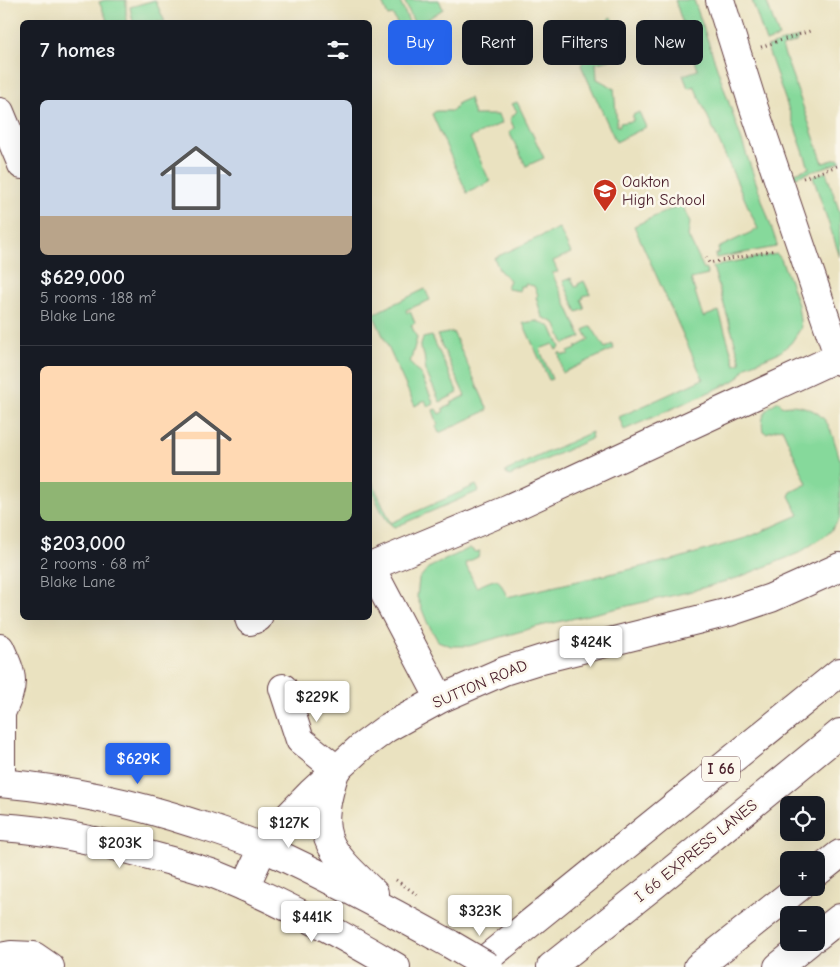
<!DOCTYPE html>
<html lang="en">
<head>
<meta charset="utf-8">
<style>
	body { margin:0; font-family:"Comic Neue",sans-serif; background:#242831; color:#f1f3f6; height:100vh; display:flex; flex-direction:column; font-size:19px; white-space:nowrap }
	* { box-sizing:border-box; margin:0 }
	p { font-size:16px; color:#9ea1a6 }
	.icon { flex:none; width:28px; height:28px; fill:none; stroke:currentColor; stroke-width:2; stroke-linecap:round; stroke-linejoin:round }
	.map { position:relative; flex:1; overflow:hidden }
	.details { position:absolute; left:20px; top:20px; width:352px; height:600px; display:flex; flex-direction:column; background:#171b24; border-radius:8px; box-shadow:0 5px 20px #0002 }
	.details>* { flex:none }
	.hud { position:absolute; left:388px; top:20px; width:378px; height:45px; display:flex; gap:10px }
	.tools { position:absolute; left:780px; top:796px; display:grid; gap:10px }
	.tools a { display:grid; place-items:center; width:45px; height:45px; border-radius:8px; background:#171b24; box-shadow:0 5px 20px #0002; font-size:25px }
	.price { position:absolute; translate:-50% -42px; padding:0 11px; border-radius:5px; background:#fff; color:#222; font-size:16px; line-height:32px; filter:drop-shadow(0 1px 2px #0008) }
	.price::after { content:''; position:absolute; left:50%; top:30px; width:15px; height:11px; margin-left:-8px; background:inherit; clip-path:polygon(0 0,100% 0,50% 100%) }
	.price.active { background:#2563eb; color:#fff }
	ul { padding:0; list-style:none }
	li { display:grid; align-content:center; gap:10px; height:265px; padding:0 20px }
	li+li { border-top:1px solid #363941 }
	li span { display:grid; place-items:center; height:155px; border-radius:8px; color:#555 }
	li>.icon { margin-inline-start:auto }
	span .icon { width:90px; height:90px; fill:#fffc; stroke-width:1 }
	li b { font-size:21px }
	h2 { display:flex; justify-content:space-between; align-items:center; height:60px; padding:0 20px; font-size:21px }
	.tag { padding:0 18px; border-radius:8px; background:#171b24; box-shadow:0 5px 20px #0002; font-size:18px; line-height:45px }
	.tag.active { background:#2563eb; color:#fff }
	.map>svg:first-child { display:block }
	.green { fill:#86d99b; stroke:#687c63 }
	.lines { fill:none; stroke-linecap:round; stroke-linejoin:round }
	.minor-casing { stroke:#623c41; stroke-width:30 }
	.major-casing { stroke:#623c41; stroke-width:30 }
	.highway-casing { stroke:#623c41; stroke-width:30 }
	.path { stroke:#623c41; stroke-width:3; stroke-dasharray:1 4; stroke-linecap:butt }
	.minor { stroke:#fff; stroke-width:28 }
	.major { stroke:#fff; stroke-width:28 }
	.highway { stroke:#fff; stroke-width:28 }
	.major-bridge-casing { stroke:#623c41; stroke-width:30; stroke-linecap:butt }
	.major-bridge { stroke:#fff; stroke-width:28 }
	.labels { text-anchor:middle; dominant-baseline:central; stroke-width:5; stroke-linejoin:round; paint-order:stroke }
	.shield { fill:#fbf7ec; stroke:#7f6065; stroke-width:1 }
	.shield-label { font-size:15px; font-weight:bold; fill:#4a1f2b }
	.poi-label { font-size:16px; fill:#4a1f2b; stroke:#fbf7ec; text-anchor:start }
	.street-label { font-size:16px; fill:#4a1f2b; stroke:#fbf7ec }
</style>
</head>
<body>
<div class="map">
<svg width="840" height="967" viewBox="0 0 840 967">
	<rect width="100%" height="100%" fill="#fbf7ec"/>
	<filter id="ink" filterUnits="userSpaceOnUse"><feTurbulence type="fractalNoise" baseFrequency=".02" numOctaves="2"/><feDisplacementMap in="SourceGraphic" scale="10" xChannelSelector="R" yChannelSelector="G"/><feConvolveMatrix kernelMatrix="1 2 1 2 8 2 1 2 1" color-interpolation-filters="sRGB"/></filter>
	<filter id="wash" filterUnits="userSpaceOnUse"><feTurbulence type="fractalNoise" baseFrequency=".0096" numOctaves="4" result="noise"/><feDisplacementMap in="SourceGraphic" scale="20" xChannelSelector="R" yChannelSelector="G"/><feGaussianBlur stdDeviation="1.12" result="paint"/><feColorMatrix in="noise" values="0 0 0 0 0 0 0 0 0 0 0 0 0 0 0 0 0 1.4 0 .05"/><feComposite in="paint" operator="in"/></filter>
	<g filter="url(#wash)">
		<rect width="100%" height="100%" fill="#eae2c0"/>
		<path class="green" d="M105 0H126V22H108L99 2Z
			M155 0 165 22H133L130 7Z
			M381 0H399L412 28 399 27 393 15 388 16Z
			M404 0H439L443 9 416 27Z
			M675 0H694L777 244 776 247 716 258 715 255 719 253 718 248 758 229 694 86 688 88 683 75 698 70Z
			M752 0H766L779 37 766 42Z
			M610 17 613 19 624 52 614 57 613 45H611L610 60 596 63 597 79 614 88 617 126H620V123L633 121V115L639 112 646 127 616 142 581 65Z
			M799 37 796 42 782 47 823 163 837 159 840 160V162L793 178 795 173 809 168 767 47Z
			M469 98 474 115H498L502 123 470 138 490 182 467 193 432 114 436 111H453L458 103Z
			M517 102 544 158 526 166 509 132 514 128 510 119 517 111 512 104Z
			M826 172 840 213V257L813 177Z
			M682 204 690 222 688 236 704 269H706L708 275 691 279 703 317 719 311 735 365 741 363 713 267 722 264 777 254 781 259 791 284 798 305 801 328 791 343 780 352 747 366 738 378 732 382 624 430 619 417 703 379 634 226Z
			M559 228 571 253 553 261 558 272 552 273 581 337 564 344 555 323 542 317 536 297 538 295 534 286 525 284V286H520V291L508 289 507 287 510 280 500 271 494 258Z
			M571 278 575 287 578 286V284L584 281 590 294 583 296 584 298 581 299 585 309 577 312 563 281Z
			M425 289 430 300 406 310 407 313 410 311 415 323 411 325 417 338 410 363 421 375 434 404 428 407 425 400 415 406 373 314Z
			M537 321 551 327 560 347 556 350 553 344 542 348 540 350 552 379 549 380 523 323Z
			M591 326 605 348 612 344 614 349 562 373 559 353H561L563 355 569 354 568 352 576 349V347L589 340 584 330Z
			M453 332 488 410 439 433 436 426 438 425 433 410 436 409 439 414 444 411 442 409 451 405V403L465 396 437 335Z
			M432 336 458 393 440 402 426 372 424 355 420 349 423 338Z
			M779 401 782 406C797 403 817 408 827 423 831 428 838 453 840 460 840 474 840 503 840 519L829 533 799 553 737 578 688 592 536 627 469 646H451L438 641 427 622 417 597 419 579 428 568 470 548 475 552 480 551 478 557 465 563 476 587C498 579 497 573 507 597L676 559 749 537 799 515 789 496 791 492 807 484 782 428 766 433 763 431C760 416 766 407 779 401Z
			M592 432 591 439 510 476 506 474V471Z
			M370 477 391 523 476 485 479 491 395 527C384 524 370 488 370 477Z"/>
	</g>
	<g filter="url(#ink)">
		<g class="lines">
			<defs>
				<path id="minor" d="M720 0 754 108 840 361
					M0 112 22 165
					M370 566 440 699
					M370 567 507 510 840 356
					M249 618 250 621 258 618
					M0 648C14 679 15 682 1 713
					M283 688 300 740 336 769
					M0 712 1 713V783
					M245 887 263 848 279 826 312 792 360 748 387 728 440 699 504 671 542 659 729 612 771 598 840 567
					M0 957 11 955 34 956 50 967"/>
				<path id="major" d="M336 769C314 836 325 847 374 893
					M0 783C67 789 133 803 196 824 219 831 242 839 264 848 328 877 389 910 450 944
					M0 827C50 830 97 841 145 854 168 860 191 866 214 874 277 899 337 932 396 967"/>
				<path id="highway" d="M816 873 840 854
					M816 937 840 918
					M476 967 840 672
					M551 967 653 886 840 733
					M698 967 798 888
					M778 967 809 942"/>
			</defs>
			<use href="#minor" class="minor-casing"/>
			<use href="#major" class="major-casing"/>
			<use href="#highway" class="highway-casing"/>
			<path class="path" d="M761 47 810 31
				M803 178 840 165
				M706 257 709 263 776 250
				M396 880 419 896"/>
			<use href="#minor" class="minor"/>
			<use href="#major" class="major"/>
			<use href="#highway" class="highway"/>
			<defs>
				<path id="major-bridge" d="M450 944 489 967"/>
			</defs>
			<use href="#major-bridge" class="major-bridge-casing"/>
			<use href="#major-bridge" class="major-bridge"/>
		</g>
	</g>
	<defs>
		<symbol id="school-pin" viewBox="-11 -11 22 30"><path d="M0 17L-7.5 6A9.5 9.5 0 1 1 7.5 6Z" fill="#c8321e" stroke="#fbf7ec"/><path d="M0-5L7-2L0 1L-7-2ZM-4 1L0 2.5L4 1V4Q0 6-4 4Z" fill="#fff"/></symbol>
	</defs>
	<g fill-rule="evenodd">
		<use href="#school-pin" x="591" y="177" width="28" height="38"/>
	</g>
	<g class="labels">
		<rect class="shield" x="702" y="756.5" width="38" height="25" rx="4"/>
		<g class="shield-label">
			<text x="721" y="769">I 66</text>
		</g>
		<g class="poi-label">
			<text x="622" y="182">Oakton<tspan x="622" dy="18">High School</tspan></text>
		</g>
		<g class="street-label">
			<text transform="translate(480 684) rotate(-23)">SUTTON ROAD</text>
			<text transform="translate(696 851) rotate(-39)">I 66 EXPRESS LANES</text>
		</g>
	</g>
</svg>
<div class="tools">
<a><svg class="icon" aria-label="locate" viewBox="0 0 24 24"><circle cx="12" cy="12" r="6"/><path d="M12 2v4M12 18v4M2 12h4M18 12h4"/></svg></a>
<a>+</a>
<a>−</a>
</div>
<b class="price" style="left:591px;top:668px">$424K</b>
<b class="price" style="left:317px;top:723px">$229K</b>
<b class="price active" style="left:138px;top:785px">$629K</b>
<b class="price" style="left:289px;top:849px">$127K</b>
<b class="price" style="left:120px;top:869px">$203K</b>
<b class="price" style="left:480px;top:937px">$323K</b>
<b class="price" style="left:312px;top:943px">$441K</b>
<div class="hud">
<a class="tag active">Buy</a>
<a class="tag">Rent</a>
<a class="tag">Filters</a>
<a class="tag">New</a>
</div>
<section class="details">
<h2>7 homes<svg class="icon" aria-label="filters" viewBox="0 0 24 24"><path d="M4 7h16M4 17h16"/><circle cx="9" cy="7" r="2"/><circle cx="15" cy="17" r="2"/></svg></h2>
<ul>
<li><span style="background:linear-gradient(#c9d6e8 75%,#b9a48a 0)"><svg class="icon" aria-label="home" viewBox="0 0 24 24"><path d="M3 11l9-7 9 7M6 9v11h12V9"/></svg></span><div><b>$629,000</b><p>5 rooms · 188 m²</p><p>Blake Lane</p></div></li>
<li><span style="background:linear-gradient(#ffd9b3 75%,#8fb573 0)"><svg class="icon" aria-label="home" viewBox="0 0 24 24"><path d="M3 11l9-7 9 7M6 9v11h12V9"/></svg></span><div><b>$203,000</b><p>2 rooms · 68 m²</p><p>Blake Lane</p></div></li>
</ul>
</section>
</div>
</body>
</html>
